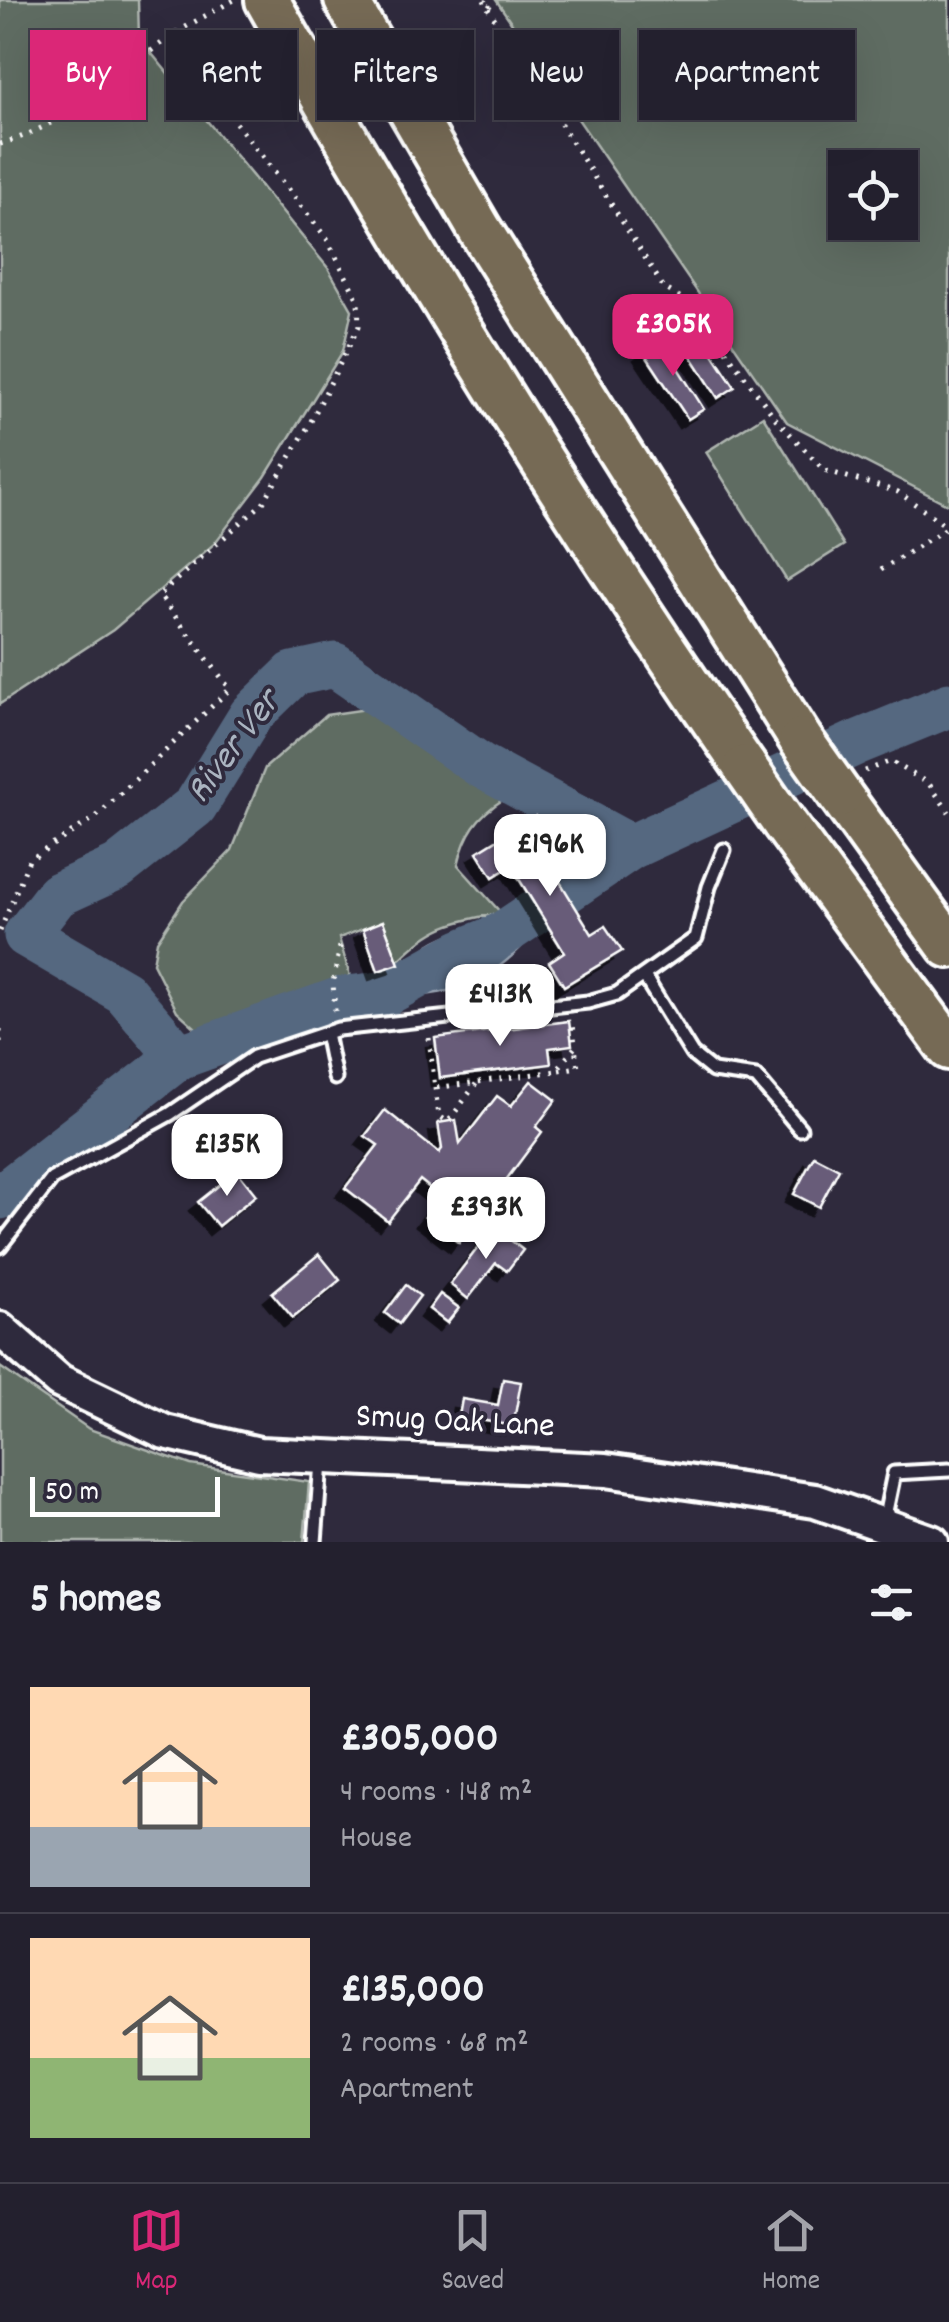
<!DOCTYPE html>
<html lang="en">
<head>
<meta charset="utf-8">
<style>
	body { margin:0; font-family:Dekko,sans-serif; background:#2b2836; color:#f1f3f6; height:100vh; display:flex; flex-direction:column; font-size:38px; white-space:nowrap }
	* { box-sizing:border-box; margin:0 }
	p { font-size:32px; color:#a3a3aa }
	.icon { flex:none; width:55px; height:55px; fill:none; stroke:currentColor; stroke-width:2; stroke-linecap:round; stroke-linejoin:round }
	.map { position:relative; height:1542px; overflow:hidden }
	.side { display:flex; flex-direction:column; background:#23202e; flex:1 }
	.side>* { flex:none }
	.hud { position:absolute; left:30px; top:30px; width:890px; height:90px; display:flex; gap:20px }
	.fabs { position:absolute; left:828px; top:150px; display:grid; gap:20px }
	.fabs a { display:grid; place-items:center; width:90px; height:90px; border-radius:0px; background:#23202e; box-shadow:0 10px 40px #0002,0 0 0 2px #403e4a; font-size:50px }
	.scale { position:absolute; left:30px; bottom:25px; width:190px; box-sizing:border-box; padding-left:10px; border:5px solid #fff; border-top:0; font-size:28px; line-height:35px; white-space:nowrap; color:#fff; -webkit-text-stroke:8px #2f2a3d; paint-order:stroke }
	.price { position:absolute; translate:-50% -85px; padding:0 22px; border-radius:20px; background:#fff; color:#222; font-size:32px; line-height:65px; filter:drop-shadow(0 2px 5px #0008) }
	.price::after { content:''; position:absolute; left:50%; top:60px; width:30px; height:22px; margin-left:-15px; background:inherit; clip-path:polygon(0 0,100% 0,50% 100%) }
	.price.on { background:#db2777; color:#fff }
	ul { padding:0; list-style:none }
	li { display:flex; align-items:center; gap:30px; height:250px; padding:0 30px }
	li+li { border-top:2px solid #403e4a }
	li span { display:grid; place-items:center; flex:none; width:280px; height:200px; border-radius:0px; color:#555 }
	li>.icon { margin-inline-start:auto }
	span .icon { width:120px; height:120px; fill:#fffc; stroke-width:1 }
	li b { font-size:42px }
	h2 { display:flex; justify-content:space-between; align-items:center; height:120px; padding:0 30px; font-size:42px }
	.chip { padding:0 35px; border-radius:0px; background:#23202e; box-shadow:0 10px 40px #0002,0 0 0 2px #403e4a; font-size:35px; line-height:90px }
	.chip.on { background:#db2777; color:#fff }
	.menu { display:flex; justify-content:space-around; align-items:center; height:140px; border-top:2px solid #403e4a; background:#23202e; font-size:28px; color:#a3a3aa }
	.menu a { display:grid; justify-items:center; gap:5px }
	.menu .on { color:#db2777 }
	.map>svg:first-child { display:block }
	.green { fill:#5f6c62; stroke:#afb6b0; stroke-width:2.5; fill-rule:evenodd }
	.water { fill:#556880; stroke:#99a4b3; stroke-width:2.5 }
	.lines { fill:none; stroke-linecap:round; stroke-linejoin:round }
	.shore { stroke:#bbc3cc; stroke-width:2.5 }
	.river { stroke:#556880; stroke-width:45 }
	.building { fill:#675c79; stroke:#fff; stroke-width:2.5; filter:url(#shadow) }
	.lane-casing { stroke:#fff; stroke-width:19 }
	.secondary-casing { stroke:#fff; stroke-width:40 }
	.highway-casing { stroke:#fff; stroke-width:50 }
	.path { stroke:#fff; stroke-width:5; stroke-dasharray:2.5 8; stroke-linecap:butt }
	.lane { stroke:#2f2a3d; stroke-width:11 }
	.secondary { stroke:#2f2a3d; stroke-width:32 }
	.highway { stroke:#766a54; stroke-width:42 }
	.highway-bridge-casing { stroke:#fff; stroke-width:50; stroke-linecap:butt }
	.highway-bridge { stroke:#766a54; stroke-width:42 }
	.labels { text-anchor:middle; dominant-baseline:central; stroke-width:8; stroke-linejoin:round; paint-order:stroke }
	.street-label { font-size:35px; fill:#fff; stroke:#2f2a3d }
	.water-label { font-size:38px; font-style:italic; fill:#aab4c0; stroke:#2f2a3d }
</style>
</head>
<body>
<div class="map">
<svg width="949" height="1542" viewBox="0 0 949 1542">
	<defs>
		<filter id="shadow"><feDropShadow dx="-9" dy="9" stdDeviation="0" flood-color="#0009"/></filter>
	</defs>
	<rect width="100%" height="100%" fill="#2f2a3d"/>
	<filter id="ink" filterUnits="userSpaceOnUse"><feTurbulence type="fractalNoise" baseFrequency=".01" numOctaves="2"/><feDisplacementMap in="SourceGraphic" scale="20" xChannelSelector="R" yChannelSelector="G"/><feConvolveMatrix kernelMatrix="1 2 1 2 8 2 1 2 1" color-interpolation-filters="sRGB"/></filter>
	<g filter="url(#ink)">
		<path class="green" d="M0 0H138L139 38 328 268 352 310 343 351 265 477 214 544 113 630 0 704Z
			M496 0H949V505L787 422ZM845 168H900V222H845Z
			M763 416 844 545 787 581 706 452Z
			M380 707 436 743 504 799C477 816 465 834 458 865L501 913C453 921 433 926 398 961L383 921 339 938 351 980 208 1039 177 1011 153 963 157 941 183 901 232 850 265 768 326 715Z
			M0 1367 89 1429 191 1465 309 1482 304 1542H0Z"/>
		<path class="water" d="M512 917 527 941C480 992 447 993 382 1000L379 984C399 974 411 958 429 945 453 930 485 924 512 917Z"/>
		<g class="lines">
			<path class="shore" d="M505 930 512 937V942C489 966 439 995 405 984 415 952 475 936 505 930Z"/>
			<path class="river" d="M179 1057 124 992 26 935 57 895 118 867 195 806 251 715 293 674 335 665 480 765 631 847 856 743 949 705
				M0 1197 179 1057 341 999 387 993 461 952 501 935 631 847"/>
		</g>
		<path class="building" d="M690 319 735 387 718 398 674 329Z
			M660 340 704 409 688 419 643 351Z
			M535 816 557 852 546 859 592 934 605 926 622 951 564 986 549 962 564 952 511 866 493 877 477 852Z
			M383 921 399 964 378 971 363 929Z
			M569 1021 572 1045 549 1048 551 1064 440 1078 435 1038Z
			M531 1081 556 1100 536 1127 542 1132 459 1243 425 1217 441 1197 420 1180 388 1221 345 1188 378 1145 365 1136 385 1110 439 1153 442 1149 438 1123 456 1120 460 1144 497 1096 511 1106Z
			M814 1156 839 1169 819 1207 794 1194Z
			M237 1171 256 1195 218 1226 198 1202Z
			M494 1227 523 1250 507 1271 496 1263 468 1299 450 1284Z
			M319 1254 340 1280 293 1318 272 1293Z
			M406 1285 420 1296 399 1324 385 1313Z
			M440 1294 459 1308 447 1323 429 1309Z
			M503 1379 521 1382 513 1426 459 1416 462 1399 498 1405Z"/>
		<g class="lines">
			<defs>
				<path id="lane" d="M644 976 692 1054 713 1071 756 1077 800 1129
					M326 1033 335 1078
					M0 1246 52 1179 170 1114 254 1057 338 1029 588 1002 617 994 696 938 709 887 724 850
					M884 1521 894 1473 949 1470
					M315 1542 321 1462"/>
				<path id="secondary" d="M0 1329 59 1381 165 1432 259 1454 606 1470 815 1501 932 1542"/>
				<path id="highway" d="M267 0C415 263 573 519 745 767
					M346 0 480 230 801 740
					M840 795 949 946
					M783 822 949 1048"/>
			</defs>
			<use href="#lane" class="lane-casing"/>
			<use href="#secondary" class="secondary-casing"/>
			<use href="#highway" class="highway-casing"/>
			<path class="path" d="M484 0 488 8 494 0
				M488 8 664 288 692 304 775 418 824 470 898 492 949 528
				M0 144C70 125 121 69 179 31 197 20 216 10 234 0
				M881 570 948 527
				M865 771 891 761 929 784 949 812
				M0 931 29 860 96 817 230 689 159 595 263 503 309 425 359 326 358 300 327 239 184 57 177 42V32
				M335 1011 333 983 340 946
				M0 1029V1044
				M429 1038 435 1088 556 1071 575 1047 573 1022
				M559 1070 578 1067 575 1048
				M435 1088 439 1116 448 1122 476 1084"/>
			<use href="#lane" class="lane"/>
			<use href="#secondary" class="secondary"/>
			<use href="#highway" class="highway"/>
			<defs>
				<path id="highway-bridge" d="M801 740 840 795
					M745 767 783 822"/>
			</defs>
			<use href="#highway-bridge" class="highway-bridge-casing"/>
			<use href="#highway-bridge" class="highway-bridge"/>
		</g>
	</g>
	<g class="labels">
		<g class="street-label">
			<text transform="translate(455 1423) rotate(3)">Smug Oak Lane</text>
		</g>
		<g class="water-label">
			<text transform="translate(235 748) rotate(-53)">River Ver</text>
		</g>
	</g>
</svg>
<div class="fabs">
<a><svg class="icon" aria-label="locate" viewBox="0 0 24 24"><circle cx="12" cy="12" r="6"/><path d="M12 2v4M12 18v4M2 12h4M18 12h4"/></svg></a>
</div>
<div class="scale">50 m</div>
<b class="price on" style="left:673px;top:379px">£305K</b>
<b class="price" style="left:550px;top:899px">£196K</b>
<b class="price" style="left:500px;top:1049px">£413K</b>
<b class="price" style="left:227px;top:1199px">£135K</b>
<b class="price" style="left:486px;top:1262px">£393K</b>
<div class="hud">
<a class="chip on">Buy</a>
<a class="chip">Rent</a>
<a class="chip">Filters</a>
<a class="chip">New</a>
<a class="chip">Apartment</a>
</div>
</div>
<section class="side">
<h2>5 homes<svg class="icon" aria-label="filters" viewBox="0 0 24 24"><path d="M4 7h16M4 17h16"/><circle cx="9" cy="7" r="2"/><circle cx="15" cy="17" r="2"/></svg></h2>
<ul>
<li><span style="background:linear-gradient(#ffd9b3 70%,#9aa5b1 0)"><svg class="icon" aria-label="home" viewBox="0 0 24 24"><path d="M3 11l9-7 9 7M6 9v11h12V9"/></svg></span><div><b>£305,000</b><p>4 rooms · 148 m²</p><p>House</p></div></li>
<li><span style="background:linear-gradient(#ffd9b3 60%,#8fb573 0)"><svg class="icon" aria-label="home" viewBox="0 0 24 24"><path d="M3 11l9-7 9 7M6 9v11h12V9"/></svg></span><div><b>£135,000</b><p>2 rooms · 68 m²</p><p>Apartment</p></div></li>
</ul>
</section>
<nav class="menu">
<a class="on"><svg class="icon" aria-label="map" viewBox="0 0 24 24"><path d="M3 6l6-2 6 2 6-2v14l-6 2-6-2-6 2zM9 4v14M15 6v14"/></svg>Map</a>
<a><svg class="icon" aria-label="saved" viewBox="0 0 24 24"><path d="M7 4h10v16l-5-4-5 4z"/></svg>Saved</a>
<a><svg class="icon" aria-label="home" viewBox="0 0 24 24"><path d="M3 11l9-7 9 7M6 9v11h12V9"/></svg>Home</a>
</nav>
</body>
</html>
